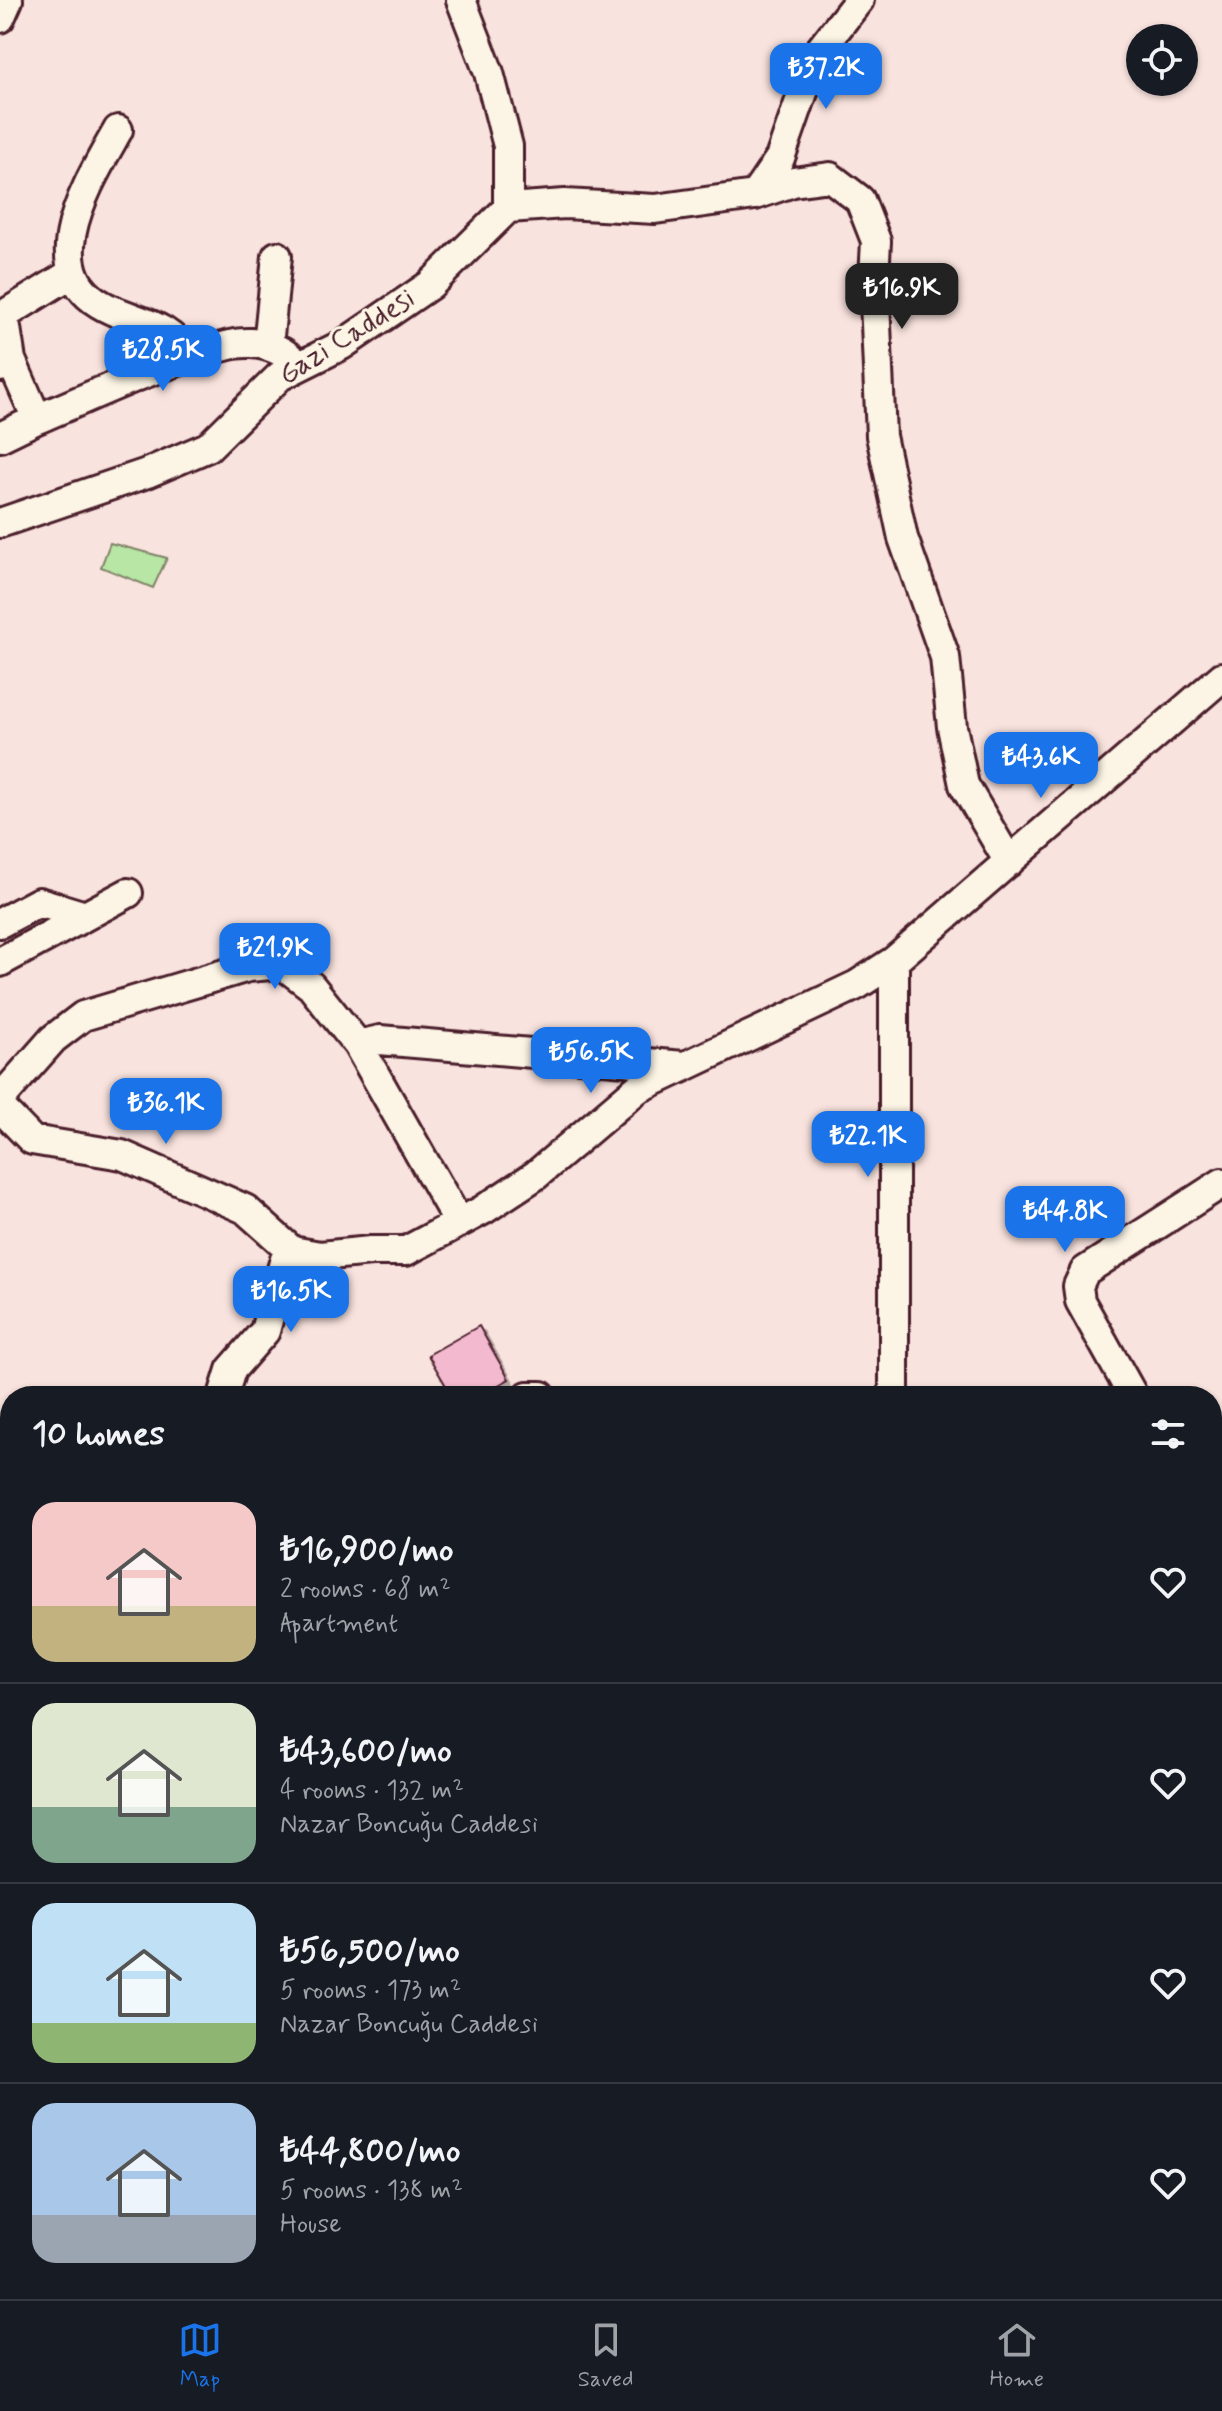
<!DOCTYPE html>
<html lang="en">
<head>
<meta charset="utf-8">
<style>
	body { margin:0; font-family:Mynerve,sans-serif; background:#242831; color:#f1f3f6; height:100vh; display:flex; flex-direction:column; font-size:30px; white-space:nowrap }
	* { box-sizing:border-box; margin:0 }
	p { font-size:26px; color:#9ea1a6 }
	.icon { flex:none; width:44px; height:44px; fill:none; stroke:currentColor; stroke-width:2; stroke-linecap:round; stroke-linejoin:round }
	.map { position:relative; flex:1; overflow:hidden }
	.drawer { position:absolute; left:0px; top:1386px; width:1222px; height:914px; display:flex; flex-direction:column; background:#171b24; border-radius:32px 32px 0 0; box-shadow:0 2px 6px #0004 }
	.drawer>* { flex:none }
	.tools { position:absolute; left:1126px; top:24px; display:grid; gap:16px }
	.tools a { display:grid; place-items:center; width:72px; height:72px; border-radius:50%; background:#171b24; box-shadow:0 2px 6px #0004; font-size:40px }
	.price { position:absolute; translate:-50% -68px; padding:0 18px; border-radius:16px; background:#1a73e8; color:#fff; font-size:26px; line-height:52px; filter:drop-shadow(0 2px 4px #0008) }
	.price::after { content:''; position:absolute; left:50%; top:48px; width:24px; height:18px; margin-left:-12px; background:inherit; clip-path:polygon(0 0,100% 0,50% 100%) }
	.price.current { background:#222; color:#fff }
	ul { padding:0; list-style:none }
	li { display:flex; align-items:center; gap:24px; height:200px; padding:0 32px }
	li+li { border-top:2px solid #363941 }
	li span { display:grid; place-items:center; flex:none; width:224px; height:160px; border-radius:24px; color:#555 }
	li>.icon { margin-inline-start:auto }
	span .icon { width:96px; height:96px; fill:#fffc; stroke-width:1 }
	li b { font-size:34px }
	h2 { display:flex; justify-content:space-between; align-items:center; height:96px; padding:0 32px; font-size:34px }
	.menu { display:flex; justify-content:space-around; align-items:center; height:112px; border-top:2px solid #363941; background:#171b24; font-size:22px; color:#9ea1a6 }
	.menu a { display:grid; justify-items:center; gap:4px }
	.menu .current { color:#1a73e8 }
	.map>svg:first-child { display:block }
	.green { fill:#b7e6a5; stroke:#808268; stroke-width:2 }
	.lines { fill:none; stroke-linecap:round; stroke-linejoin:round }
	.stream { stroke:#788ea6; stroke-width:5 }
	.building { fill:#f3bacf; stroke:#4a1f2b; stroke-width:2; filter:url(#shadow) }
	.minor-casing { stroke:#4a1f2b; stroke-width:34 }
	.minor { stroke:#fcf5e5; stroke-width:28 }
	.labels { text-anchor:middle; dominant-baseline:central; stroke-width:6; stroke-linejoin:round; paint-order:stroke }
	.street-label { font-size:28px; fill:#4a1f2b; stroke:#fcf5e5 }
</style>
</head>
<body>
<div class="map">
<svg width="1222" height="2299" viewBox="0 0 1222 2299">
	<defs>
		<filter id="shadow"><feDropShadow dx="5" dy="5" stdDeviation="0" flood-color="#0004"/></filter>
	</defs>
	<rect width="100%" height="100%" fill="#f9e3de"/>
	<filter id="ink" filterUnits="userSpaceOnUse"><feTurbulence type="fractalNoise" baseFrequency=".0125" numOctaves="2"/><feDisplacementMap in="SourceGraphic" scale="16" xChannelSelector="R" yChannelSelector="G"/><feConvolveMatrix kernelMatrix="1 2 1 2 8 2 1 2 1" color-interpolation-filters="sRGB"/></filter>
	<g filter="url(#ink)">
		<path class="green" d="M110 543 167 558 153 588 101 567Z"/>
		<g class="lines">
			<path class="stream" d="M0 1515 10 1519
				M122 2290 124 2299"/>
		</g>
		<path class="building" d="M479 1326 509 1379 479 1396H452L428 1355Z
			M1222 1493V1519L1212 1500Z"/>
		<g class="lines">
			<defs>
				<path id="minor" d="M461 0 489 73 508 146V208
					M0 18 8 0
					M118 130C89 182 29 275 112 310 142 323 171 326 188 357
					M755 195 780 158 816 55 859 0
					M508 208 565 204 655 209 755 195 793 182 830 177 860 200 876 241 874 279 881 436 903 538 945 657 952 727 964 785 1009 862
					M268 346 277 256
					M0 367 11 360 4 315 72 273
					M37 419C92 396 146 370 203 353 218 348 234 342 251 343 271 344 286 352 299 366
					M0 437 37 419 11 360
					M0 523 147 473 208 447 280 376 342 345 430 285 508 208
					M0 923 39 902 85 916
					M0 962 128 893
					M358 1045 380 1040 684 1066
					M0 1099 53 1039 83 1016 248 967 282 964 311 986 358 1045 459 1223
					M0 1107 32 1140 122 1155 245 1209 292 1251 320 1256 371 1251H406L483 1210 536 1175 637 1089 857 985 894 961 1222 677
					M223 1396 231 1370 265 1331 288 1248
					M528 1396H541
					M894 1396V961
					M1133 1396 1080 1301 1078 1286 1085 1271 1222 1183
					M0 1454 10 1460
					M1212 1466 1222 1461
					M1212 1549 1222 1570
					M0 1572 10 1570
					M0 1767 10 1745
					M0 1809 10 1814
					M140 2290 141 2299
					M369 2290 371 2299
					M1176 2290 1190 2299"/>
			</defs>
			<use href="#minor" class="minor-casing"/>
			<use href="#minor" class="minor"/>
		</g>
	</g>
	<g class="labels">
		<g class="street-label">
			<text transform="translate(347 337) rotate(-32)">Gazi Caddesi</text>
		</g>
	</g>
</svg>
<div class="tools">
<a><svg class="icon" aria-label="locate" viewBox="0 0 24 24"><circle cx="12" cy="12" r="6"/><path d="M12 2v4M12 18v4M2 12h4M18 12h4"/></svg></a>
</div>
<b class="price" style="left:826px;top:111px">₺37.2K</b>
<b class="price current" style="left:902px;top:331px">₺16.9K</b>
<b class="price" style="left:163px;top:393px">₺28.5K</b>
<b class="price" style="left:1041px;top:800px">₺43.6K</b>
<b class="price" style="left:275px;top:991px">₺21.9K</b>
<b class="price" style="left:591px;top:1095px">₺56.5K</b>
<b class="price" style="left:166px;top:1146px">₺36.1K</b>
<b class="price" style="left:868px;top:1179px">₺22.1K</b>
<b class="price" style="left:1065px;top:1254px">₺44.8K</b>
<b class="price" style="left:291px;top:1334px">₺16.5K</b>
<section class="drawer">
<h2>10 homes<svg class="icon" aria-label="filters" viewBox="0 0 24 24"><path d="M4 7h16M4 17h16"/><circle cx="9" cy="7" r="2"/><circle cx="15" cy="17" r="2"/></svg></h2>
<ul>
<li><span style="background:linear-gradient(#f6c9c9 65%,#c2b280 0)"><svg class="icon" aria-label="home" viewBox="0 0 24 24"><path d="M3 11l9-7 9 7M6 9v11h12V9"/></svg></span><div><b>₺16,900/mo</b><p>2 rooms · 68 m²</p><p>Apartment</p></div><svg class="icon" aria-label="heart" viewBox="0 0 24 24"><path d="M12 20l-8-8c-3-5 5-10 8-4 3-6 11-1 8 4z"/></svg></li>
<li><span style="background:linear-gradient(#dfe7d0 65%,#7fa58c 0)"><svg class="icon" aria-label="home" viewBox="0 0 24 24"><path d="M3 11l9-7 9 7M6 9v11h12V9"/></svg></span><div><b>₺43,600/mo</b><p>4 rooms · 132 m²</p><p>Nazar Boncuğu Caddesi</p></div><svg class="icon" aria-label="heart" viewBox="0 0 24 24"><path d="M12 20l-8-8c-3-5 5-10 8-4 3-6 11-1 8 4z"/></svg></li>
<li><span style="background:linear-gradient(#bfe0f5 75%,#8fb573 0)"><svg class="icon" aria-label="home" viewBox="0 0 24 24"><path d="M3 11l9-7 9 7M6 9v11h12V9"/></svg></span><div><b>₺56,500/mo</b><p>5 rooms · 173 m²</p><p>Nazar Boncuğu Caddesi</p></div><svg class="icon" aria-label="heart" viewBox="0 0 24 24"><path d="M12 20l-8-8c-3-5 5-10 8-4 3-6 11-1 8 4z"/></svg></li>
<li><span style="background:linear-gradient(#a9c7e8 70%,#9aa5b1 0)"><svg class="icon" aria-label="home" viewBox="0 0 24 24"><path d="M3 11l9-7 9 7M6 9v11h12V9"/></svg></span><div><b>₺44,800/mo</b><p>5 rooms · 138 m²</p><p>House</p></div><svg class="icon" aria-label="heart" viewBox="0 0 24 24"><path d="M12 20l-8-8c-3-5 5-10 8-4 3-6 11-1 8 4z"/></svg></li>
</ul>
</section>
</div>
<nav class="menu">
<a class="current"><svg class="icon" aria-label="map" viewBox="0 0 24 24"><path d="M3 6l6-2 6 2 6-2v14l-6 2-6-2-6 2zM9 4v14M15 6v14"/></svg>Map</a>
<a><svg class="icon" aria-label="saved" viewBox="0 0 24 24"><path d="M7 4h10v16l-5-4-5 4z"/></svg>Saved</a>
<a><svg class="icon" aria-label="home" viewBox="0 0 24 24"><path d="M3 11l9-7 9 7M6 9v11h12V9"/></svg>Home</a>
</nav>
</body>
</html>
